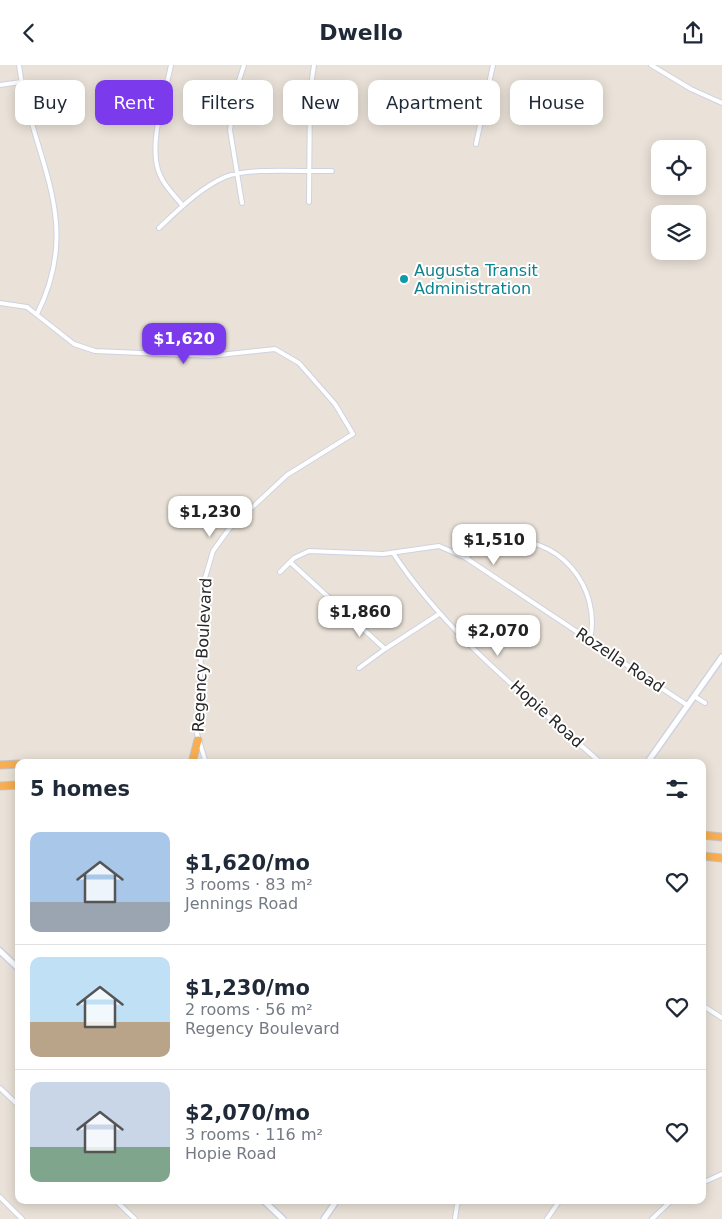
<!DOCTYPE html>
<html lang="en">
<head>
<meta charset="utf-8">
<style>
	body { margin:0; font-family:"DejaVu Sans",sans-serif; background:#f6f6f7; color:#1f2937; height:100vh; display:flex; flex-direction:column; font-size:19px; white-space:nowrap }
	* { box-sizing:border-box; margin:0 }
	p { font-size:16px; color:#747a83 }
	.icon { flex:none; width:28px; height:28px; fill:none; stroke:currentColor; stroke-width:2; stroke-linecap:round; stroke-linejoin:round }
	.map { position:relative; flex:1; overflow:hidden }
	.details { position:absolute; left:15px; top:694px; width:691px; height:445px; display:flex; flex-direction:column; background:#fff; border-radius:10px; box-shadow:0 2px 12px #0003 }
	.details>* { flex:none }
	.banner { position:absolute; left:15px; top:15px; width:692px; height:45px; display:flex; gap:10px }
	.fabs { position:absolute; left:651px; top:75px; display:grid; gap:10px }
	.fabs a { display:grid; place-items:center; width:55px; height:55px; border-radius:10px; background:#fff; box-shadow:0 2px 12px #0003; font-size:25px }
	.price { position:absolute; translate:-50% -42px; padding:0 11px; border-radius:10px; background:#fff; color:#222; font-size:16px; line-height:32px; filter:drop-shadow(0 1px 2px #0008) }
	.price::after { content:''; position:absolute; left:50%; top:30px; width:15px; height:11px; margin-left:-8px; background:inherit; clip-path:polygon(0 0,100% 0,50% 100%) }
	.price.current { background:#7c3aed; color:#fff }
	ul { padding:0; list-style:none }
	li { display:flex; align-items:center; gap:15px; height:125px; padding:0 15px }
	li+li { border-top:1px solid #e0e1e3 }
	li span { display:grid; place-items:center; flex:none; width:140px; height:100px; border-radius:10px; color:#555 }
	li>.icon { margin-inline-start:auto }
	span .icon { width:60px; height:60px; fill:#fffc; stroke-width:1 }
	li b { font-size:21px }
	h2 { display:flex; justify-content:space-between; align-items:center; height:60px; padding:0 15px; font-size:21px }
	.pill { padding:0 18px; border-radius:10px; background:#fff; box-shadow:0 2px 12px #0003; font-size:18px; line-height:45px }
	.pill.current { background:#7c3aed; color:#fff }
	header { display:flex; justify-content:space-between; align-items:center; height:65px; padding:0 15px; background:#fff; font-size:22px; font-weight:600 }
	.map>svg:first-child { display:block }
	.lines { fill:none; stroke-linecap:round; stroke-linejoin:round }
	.minor-casing { stroke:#ced2e1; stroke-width:6 }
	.tertiary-casing { stroke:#ced2e1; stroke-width:8 }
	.trunk-casing { stroke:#c3c3c3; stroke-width:9 }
	.minor { stroke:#fff; stroke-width:4 }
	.tertiary { stroke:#fff; stroke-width:5 }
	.trunk { stroke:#f8ae52; stroke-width:7 }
	.culture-dot { fill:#0f9aa8; stroke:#fff; stroke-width:2 }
	.labels { text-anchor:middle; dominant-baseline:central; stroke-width:4; stroke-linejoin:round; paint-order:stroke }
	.culture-label { font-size:16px; fill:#0d838f; stroke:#fff; text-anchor:start }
	.street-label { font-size:16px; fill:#272727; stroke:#fff }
</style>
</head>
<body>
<header><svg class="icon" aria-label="back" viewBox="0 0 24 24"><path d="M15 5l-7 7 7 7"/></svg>Dwello<svg class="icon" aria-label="share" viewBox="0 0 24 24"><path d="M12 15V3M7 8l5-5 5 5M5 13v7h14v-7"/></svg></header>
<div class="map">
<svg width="722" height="1154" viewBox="0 0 722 1154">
	<rect width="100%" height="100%" fill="#eae2d8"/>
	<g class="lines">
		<defs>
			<path id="minor" d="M19 0C31 92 85 154 37 249
				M171 0C165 30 147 82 160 110 165 122 175 131 183 141
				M651 0 691 24 722 38
				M398 18 485 37
				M0 20 21 17
				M476 79 493 0
				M309 137 310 28 314 0
				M242 138 230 65 236 25 244 0
				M159 163C178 145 200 123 225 112 251 102 303 107 332 106
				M0 238 27 242 74 279 95 286 210 291 275 284 299 298 335 339 353 369 287 410 229 464 213 486 205 513 197 669 206 698
				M393 488C447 570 528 633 601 698
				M466 493C474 483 488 479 500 477 557 467 602 521 590 575
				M290 497 385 584 439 549
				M280 507 294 493 309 486 383 489 439 481 466 493 687 640
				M359 603 385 584
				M694 631 705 638
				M702 940 722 953
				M0 1023 19 1041
				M702 1118 722 1109
				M0 1132 22 1154
				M115 1135 135 1154
				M455 1154 457 1140 460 1135
				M547 1154 560 1135
				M652 1154 672 1135"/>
			<path id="tertiary" d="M647 698 722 592
				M0 886 19 904
				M263 1135 283 1154
				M324 1154 337 1135"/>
			<path id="trunk" d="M192 698 198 675
				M0 700 19 699
				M0 721 19 720
				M702 770 722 772
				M702 791 722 793"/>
		</defs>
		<use href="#minor" class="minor-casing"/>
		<use href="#tertiary" class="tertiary-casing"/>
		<use href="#trunk" class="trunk-casing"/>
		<use href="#minor" class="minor"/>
		<use href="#tertiary" class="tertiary"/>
		<use href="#trunk" class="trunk"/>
	</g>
	<circle class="culture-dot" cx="404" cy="214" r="5"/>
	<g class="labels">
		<g class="culture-label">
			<text x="414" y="205">Augusta Transit<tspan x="414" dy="18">Administration</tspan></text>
		</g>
		<g class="street-label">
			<text transform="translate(202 590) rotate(-87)">Regency Boulevard</text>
			<text transform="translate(620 595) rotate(34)">Rozella Road</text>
			<text transform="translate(547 649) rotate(42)">Hopie Road</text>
		</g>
	</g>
</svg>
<div class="fabs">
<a><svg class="icon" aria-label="locate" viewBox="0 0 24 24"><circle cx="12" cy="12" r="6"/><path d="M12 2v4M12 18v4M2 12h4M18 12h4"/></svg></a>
<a><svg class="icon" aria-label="layers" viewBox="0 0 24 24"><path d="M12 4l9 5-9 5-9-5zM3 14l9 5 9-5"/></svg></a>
</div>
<b class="price current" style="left:184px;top:300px">$1,620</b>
<b class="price" style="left:210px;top:473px">$1,230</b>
<b class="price" style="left:494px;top:501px">$1,510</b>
<b class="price" style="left:360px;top:573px">$1,860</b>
<b class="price" style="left:498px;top:592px">$2,070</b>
<div class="banner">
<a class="pill">Buy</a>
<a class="pill current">Rent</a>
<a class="pill">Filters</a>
<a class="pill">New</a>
<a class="pill">Apartment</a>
<a class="pill">House</a>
</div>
<section class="details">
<h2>5 homes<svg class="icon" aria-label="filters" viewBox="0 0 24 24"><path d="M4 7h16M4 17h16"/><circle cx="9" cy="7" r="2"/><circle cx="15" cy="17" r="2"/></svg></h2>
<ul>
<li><span style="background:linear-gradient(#a9c7e8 70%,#9aa5b1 0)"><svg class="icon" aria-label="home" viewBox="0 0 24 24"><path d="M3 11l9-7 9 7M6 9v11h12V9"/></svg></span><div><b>$1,620/mo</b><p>3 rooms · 83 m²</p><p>Jennings Road</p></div><svg class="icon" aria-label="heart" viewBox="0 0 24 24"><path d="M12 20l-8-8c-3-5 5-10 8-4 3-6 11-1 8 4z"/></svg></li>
<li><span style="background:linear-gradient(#bfe0f5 65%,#b9a48a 0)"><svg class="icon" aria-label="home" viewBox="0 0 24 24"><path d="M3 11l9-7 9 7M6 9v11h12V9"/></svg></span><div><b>$1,230/mo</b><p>2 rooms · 56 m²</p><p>Regency Boulevard</p></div><svg class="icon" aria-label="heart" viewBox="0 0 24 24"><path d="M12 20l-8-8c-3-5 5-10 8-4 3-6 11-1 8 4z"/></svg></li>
<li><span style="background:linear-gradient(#c9d6e8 65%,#7fa58c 0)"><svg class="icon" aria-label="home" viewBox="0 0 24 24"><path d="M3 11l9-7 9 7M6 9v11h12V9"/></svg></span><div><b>$2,070/mo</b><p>3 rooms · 116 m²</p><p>Hopie Road</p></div><svg class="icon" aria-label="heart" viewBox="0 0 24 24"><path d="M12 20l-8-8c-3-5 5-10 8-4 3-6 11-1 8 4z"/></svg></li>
</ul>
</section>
</div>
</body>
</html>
